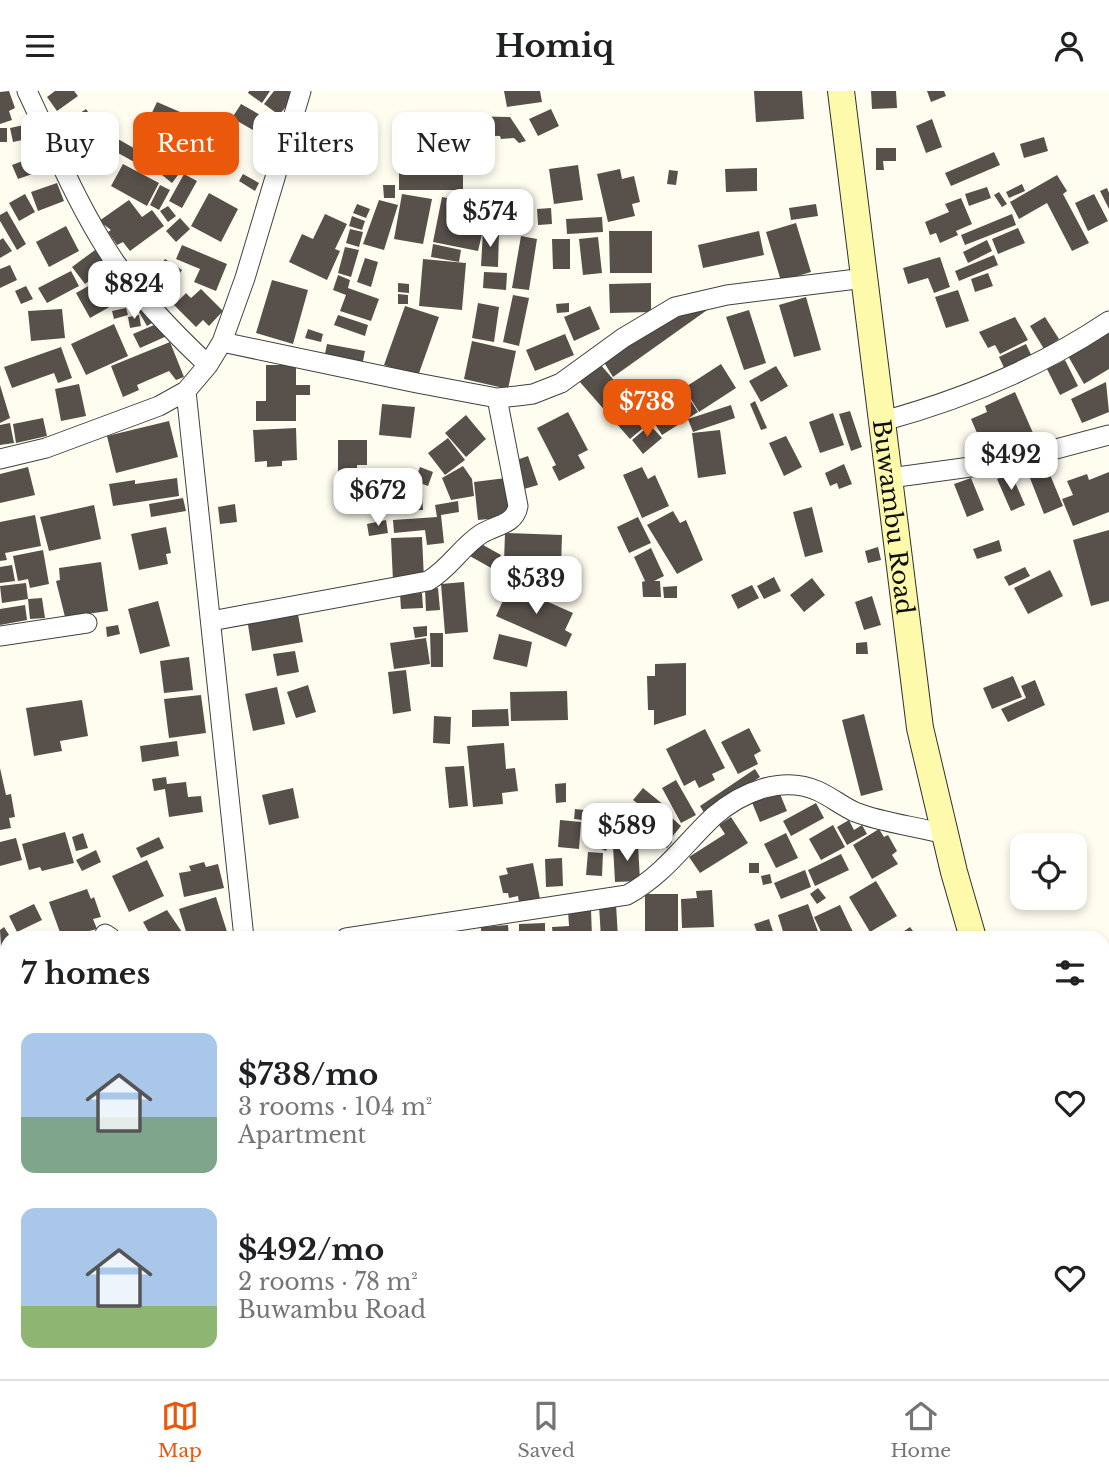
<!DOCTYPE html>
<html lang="en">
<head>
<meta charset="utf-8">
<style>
	body { margin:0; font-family:"Libre Baskerville",serif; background:#f6f6f6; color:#202124; height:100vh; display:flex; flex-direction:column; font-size:26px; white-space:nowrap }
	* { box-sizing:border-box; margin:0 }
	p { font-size:23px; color:#757577 }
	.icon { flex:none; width:38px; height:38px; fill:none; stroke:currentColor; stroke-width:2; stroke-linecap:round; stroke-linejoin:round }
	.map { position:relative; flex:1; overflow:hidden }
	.sheet { position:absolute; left:0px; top:840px; width:1110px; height:448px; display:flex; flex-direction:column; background:#fff; border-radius:21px 21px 0 0; box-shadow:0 4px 10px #0003 }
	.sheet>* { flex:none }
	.top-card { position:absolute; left:21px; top:21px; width:700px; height:63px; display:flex; gap:14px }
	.tools { position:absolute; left:1010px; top:742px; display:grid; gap:14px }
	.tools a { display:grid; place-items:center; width:77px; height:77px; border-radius:14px; background:#fff; box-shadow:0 4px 10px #0003; font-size:35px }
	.price { position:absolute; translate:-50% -60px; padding:0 16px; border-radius:14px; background:#fff; color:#222; font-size:23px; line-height:46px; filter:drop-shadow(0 2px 4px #0008) }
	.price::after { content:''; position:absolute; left:50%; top:42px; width:21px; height:16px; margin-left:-10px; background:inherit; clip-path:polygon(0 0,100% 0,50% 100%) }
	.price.active { background:#ea580c; color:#fff }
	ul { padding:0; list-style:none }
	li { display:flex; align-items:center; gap:21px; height:175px; padding:0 21px }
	li span { display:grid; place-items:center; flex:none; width:196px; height:140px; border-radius:14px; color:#555 }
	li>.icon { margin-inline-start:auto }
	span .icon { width:84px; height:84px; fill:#fffc; stroke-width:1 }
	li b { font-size:30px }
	h2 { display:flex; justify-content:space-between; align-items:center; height:84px; padding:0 21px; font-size:30px }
	.chip { padding:0 24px; border-radius:14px; background:#fff; box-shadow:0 4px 10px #0003; font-size:24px; line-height:63px }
	.chip.active { background:#ea580c; color:#fff }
	header { display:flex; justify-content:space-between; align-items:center; height:91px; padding:0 21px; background:#fff; font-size:32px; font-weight:800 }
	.tab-bar { display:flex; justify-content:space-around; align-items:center; height:98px; border-top:2px solid #e0e0e0; background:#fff; font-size:19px; color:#757577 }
	.tab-bar a { display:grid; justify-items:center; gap:4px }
	.tab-bar .active { color:#ea580c }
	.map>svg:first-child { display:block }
	.building { fill:#57504b }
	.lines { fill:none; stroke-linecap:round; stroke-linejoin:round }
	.street-casing { stroke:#414141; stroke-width:21 }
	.secondary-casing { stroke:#303030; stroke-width:28 }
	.street { stroke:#fff; stroke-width:19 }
	.secondary { stroke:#fdfaac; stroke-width:26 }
	.labels { text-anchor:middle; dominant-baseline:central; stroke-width:7; stroke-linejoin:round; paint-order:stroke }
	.street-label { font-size:24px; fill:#0e0e0e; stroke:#fff }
</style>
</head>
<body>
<header><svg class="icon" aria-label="menu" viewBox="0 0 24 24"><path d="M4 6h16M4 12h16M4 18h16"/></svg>Homiq<svg class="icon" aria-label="person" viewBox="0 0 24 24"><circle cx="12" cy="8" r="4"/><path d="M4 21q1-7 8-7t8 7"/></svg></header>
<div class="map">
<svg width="1109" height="1288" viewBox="0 0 1109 1288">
	<rect width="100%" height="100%" fill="#fffdf0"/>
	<path class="building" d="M9 0 15 17 9 20 12 29 0 33V1Z
		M55 0H74L78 5 57 20 47 6Z
		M249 0H270L262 12 248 2Z
		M274 0H289L295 5 279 24 264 13Z
		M504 0H540L542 11 507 16Z
		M754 0H802L804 28 756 31Z
		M871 0H896L897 17 872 18Z
		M927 0H944L946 5 931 11Z
		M157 11 194 27 176 68 138 51Z
		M241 13 269 29 260 43 232 27Z
		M86 18 108 50 91 62 86 55 81 59 70 44 74 41 67 31Z
		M551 18 559 35 538 45 529 28Z
		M457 25 510 26 526 50 519 52 514 47 501 48 500 45 457 44Z
		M932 28 942 56 926 62 916 35Z
		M24 34 27 48 13 51 10 37Z
		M0 37H7V51H0Z
		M1044 46 1048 60 1024 67 1020 53Z
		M118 48 158 71 152 81 111 58Z
		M876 57H896V70H883L884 79H876Z
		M994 61 1000 74 951 95 945 82Z
		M36 65 41 80 18 88 12 74Z
		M171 72 181 80 172 92 162 84Z
		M123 73 159 92 147 115 111 95Z
		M578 74 583 109 554 113 549 78Z
		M757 77V100L726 101 725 78Z
		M620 78 622 88 634 85 640 111 632 113 635 125 608 131 597 83Z
		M399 79H463V99H399Z
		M669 79 678 80 676 94 667 93Z
		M184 83 197 90 182 117 169 110Z
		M243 83 259 92 255 100 239 90Z
		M1057 84 1067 100 1063 103 1089 152 1072 160 1047 112 1019 128 1010 111Z
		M57 92 64 110 38 120 31 101Z
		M1022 93 1025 100 1009 107 1006 101Z
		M160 94 170 99 159 119 150 114Z
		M383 94H395V107H384Z
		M987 96 991 107 969 115 965 103Z
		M1107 97 1109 102V118L1100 100Z
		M999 101 1007 113 1002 116 994 104Z
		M209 102 238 118 221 151 191 135Z
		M25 103 35 121 19 130 9 112Z
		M402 103 432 108 423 153 394 148Z
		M1094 103 1108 130 1088 140 1075 112Z
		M442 106 473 112 468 140 482 143 478 160 433 151Z
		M961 107 972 133 956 140 958 144 940 152 936 142 930 144 925 131 949 121 945 113Z
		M129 109 142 126 152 119 164 135 130 160 123 151 117 154 108 141 111 139 99 130Z
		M379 109 398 114 384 159 363 153Z
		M487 110 528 115 526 137 484 131Z
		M357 113 370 118 366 127 353 122Z
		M816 113 818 125 791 129 789 117Z
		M168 115 176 125 168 131 160 120Z
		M551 117 552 133 538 134 537 118Z
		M7 120 26 153 17 159 0 130V124Z
		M325 123 347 133 335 158 340 160 327 189 289 171 302 143 313 148Z
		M1012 123 1016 134 965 154 961 144Z
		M352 125 365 130 362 139 349 135Z
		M602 126 603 141 567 143 566 128Z
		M180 127 190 138 176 151 166 140Z
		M796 132 811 181 781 190 766 141Z
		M66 135 79 160 49 176 36 151Z
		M1018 137 1025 152 998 163 992 148Z
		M350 138 363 141 359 156 346 152Z
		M483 140 499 141 498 176 481 175Z
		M609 140H652V182H610Z
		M759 140 764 164 703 177 698 154Z
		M521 145 537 148 529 199 512 197Z
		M598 146 602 182 583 184 579 148Z
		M3 147 12 160 0 167V149Z
		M552 148H570V178H553Z
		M987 149 992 160 968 172 963 161Z
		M433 153 461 159 459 171 431 166Z
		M182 154 227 173 216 200 194 191 200 178 176 168Z
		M345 156 359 159 351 186 338 182Z
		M95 159 107 176 85 193 72 176Z
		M994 164 998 174 959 190 955 180Z
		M940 166 950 196 934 202 928 187 908 193 903 177Z
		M365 167 378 171 371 196 357 191Z
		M165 168 182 179 178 185 161 174Z
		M423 168 466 172 462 219 419 215Z
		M10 174 17 189 0 197V178Z
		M155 175 178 192 165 210 142 194Z
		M71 180 79 195 47 212 38 197Z
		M484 181 507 182 506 199 483 197Z
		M988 182 993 195 975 201 971 188Z
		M338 184 350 189 348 197 379 208 371 230 340 220 346 204 333 199Z
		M113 187 125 209 117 214 105 192Z
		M99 189 113 214 90 227 76 202Z
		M272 189 308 199 293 253 256 242Z
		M398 192 409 193V202L398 201Z
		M651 192V221L610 222 609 193Z
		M26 195 33 208 21 213 15 200Z
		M201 198 223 220 209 235 203 229 196 236 174 214 186 202 191 207Z
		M958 199 969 230 946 237 935 206Z
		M398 203 408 204V213H398Z
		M513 204 529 207 519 255 503 251Z
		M806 206 821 259 794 266 779 214Z
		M146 209 157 229 147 235 135 214Z
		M478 212 499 216 494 251 472 247Z
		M569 212V221L557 222 556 213Z
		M405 215 439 226 418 285 384 274Z
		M590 215 600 238 574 250 564 226Z
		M126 217 128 224 114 228 112 220Z
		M710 217 613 286 602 268 674 222Z
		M62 218 65 247 31 250 28 220Z
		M749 219 766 272 744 279 726 226Z
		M139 224 141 235 130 237 128 226Z
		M338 224 368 234 365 245 334 234Z
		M1015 226 1028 249 1000 263 995 254 988 257 979 241Z
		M1045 226 1059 248 1044 258 1030 235Z
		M161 231 167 245 140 257 133 243Z
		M114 233 128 265 86 284 71 253Z
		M308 238 323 243 321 251 305 247Z
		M1109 242V278L1084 293 1068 265Z
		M565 243 574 264 535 280 526 259Z
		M472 250 516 260 508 298 464 288Z
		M170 251 184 286 176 289 169 280 137 294 139 299 123 306 111 275Z
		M327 253 365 260 362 275 324 268Z
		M1026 253 1034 270 1007 283 999 266Z
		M61 256 72 287 58 292 54 282 12 297 4 276Z
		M1065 269 1078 295 1060 304 1047 278Z
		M600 273 650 331 630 348 579 290Z
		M721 273 736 297 699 321 684 297Z
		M266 274H296V294H310V304H296V330H256V310H266Z
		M776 275 788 295 761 311 749 290Z
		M1106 291 1109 321 1082 332 1071 308Z
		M79 293 86 325 61 330 55 298Z
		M0 294 10 327 0 332Z
		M682 296 698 321 662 344 646 319Z
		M1015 301 1033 342 986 363 971 328 987 321 985 315Z
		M755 310 767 337 761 339 750 313Z
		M382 313 415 316 411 347 379 344Z
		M731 314 735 327 693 341 688 328Z
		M850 320 862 356 851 360 839 323Z
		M568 321 588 359 578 364 585 377 559 390 552 376 556 374 537 337Z
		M833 322 844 354 820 362 809 331Z
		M466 324 486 348 466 366 445 342Z
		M43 327 47 345 16 352 13 333Z
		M169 330 178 366 116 382 107 345Z
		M10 332 14 352 0 354V334Z
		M650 334 662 347 643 363 632 349Z
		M296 337 297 369 282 370V375L267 376V370L255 371 253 339Z
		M720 339 726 383 698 387 692 342Z
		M786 345 802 376 784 385 769 352Z
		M448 347 465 369 445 384 428 362Z
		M338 349H367V374H357V383H338Z
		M528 365 538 394 524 398 514 370Z
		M844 373 852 393 839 398 837 392 830 395 825 382Z
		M1046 374 1063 415 1044 423 1028 382Z
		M463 375 472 388 474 405 451 409 442 387Z
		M28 376 35 404 0 412V383Z
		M420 376 433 381 428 395 415 390Z
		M642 376 648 388 655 384 669 415 642 427 623 384Z
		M377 378 398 379 397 395 376 394Z
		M1109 381V421L1073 435 1062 408 1073 404 1067 390 1087 383 1089 389Z
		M1011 382 1025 414 1011 420 997 388Z
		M177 387 179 405 113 415 109 393 135 389V393Z
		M506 387 510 426 478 429 474 391Z
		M971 387 984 419 967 426 954 393Z
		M377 396 383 411 358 421 352 405Z
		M422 403 423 419 396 420 395 405Z
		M183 407 186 420 151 426 149 413Z
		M458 410 459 421 441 424 444 452 427 454 425 439 394 442 393 429 437 426 435 414Z
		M235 413 237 431 220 433 218 416Z
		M94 414 101 448 49 460 40 426Z
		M812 416 823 461 805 466 793 421Z
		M673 420 680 432 686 429 703 469 677 483 647 434Z
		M35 424 41 455 5 462 7 469 0 470V431Z
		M638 426 651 452 629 462 617 436Z
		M386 429 388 442 369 445 367 433Z
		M166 436 171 462 166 463 168 473 139 479 131 443Z
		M1109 439V510L1091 515 1073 449Z
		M505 442 562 444 561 477 522 475V471H504Z
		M422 446 424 488 393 490 391 447Z
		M999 449 1002 460 977 468 973 458Z
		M476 450 501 464 493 478 468 464Z
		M878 456 881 469 868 472 865 460Z
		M651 457 664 485 654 490H660L661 506H643L642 491 645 490 634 466Z
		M43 459 49 493 30 497 28 488 18 490 13 465Z
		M101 471 108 520 65 526 56 490 60 489 59 477Z
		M12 474 15 490 0 492V476Z
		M1025 476 1030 485 1009 495 1004 486Z
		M1050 479 1063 505 1028 523 1014 497Z
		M774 486 781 500 764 508 757 495Z
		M812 487 825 504 804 521 790 504Z
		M464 491 468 541 445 543 441 493Z
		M26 492 28 508 2 512 0 495Z
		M510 494 573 522 565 539 572 543 566 556 496 525Z
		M752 494 759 507 738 518 731 504Z
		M677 495V507H664L663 496Z
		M438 497 440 519 426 520 425 498Z
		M422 502 423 517 401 518 400 503Z
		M872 505 881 534 864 539 855 511Z
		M42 507 45 527 30 528 28 508Z
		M158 510 170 555 140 563 128 518Z
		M25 514 27 529 0 534V518Z
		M297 518 303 551 252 560 247 527Z
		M118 534 120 543 107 546 106 536Z
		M427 535V545L415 547 413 536Z
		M430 542H443V576H431Z
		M499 543 532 551 527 576 493 568Z
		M426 547 430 573 394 578 390 552Z
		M867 551 868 563H856V552Z
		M295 560 299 581 277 585 273 563Z
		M189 566 193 599 164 602 160 570Z
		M686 572V624L654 634V619H648L647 585H655V573Z
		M406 579 411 620 393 623 388 581Z
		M1013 585 1022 606 992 618 983 597Z
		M1035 589 1045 614 1008 631 1001 618 1026 607 1021 595Z
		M308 594 316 621 296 627 287 601Z
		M277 596 285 633 253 640 245 603Z
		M567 600 568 629 511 630 510 601Z
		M201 604 206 642 169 647 164 608Z
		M82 609 88 645 60 650 62 660 34 665 26 617Z
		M508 618 509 635 472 636V619Z
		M864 623 883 699 861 705 842 629Z
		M434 625 451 626 450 653 433 652Z
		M749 637 761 660 754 664 758 673 738 683 721 651Z
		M705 638 725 677 712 683 715 689 699 697 695 689 684 695 666 658Z
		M177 650 179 665 142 671 140 655Z
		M504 652 506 678 515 677 518 700 502 702 503 713 473 716 467 655Z
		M464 675 468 715 449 717 445 676Z
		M0 677 6 704 11 703 15 726 9 727 11 737 0 739Z
		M755 678 760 686 705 723 700 715Z
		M166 686 167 693 186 691 188 706 201 705 203 721 169 726 165 698 154 700 152 688Z
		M676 689 696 724 681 732 662 697Z
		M566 692V711L556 712 555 693Z
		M293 697 299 727 269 734 262 704Z
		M643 697 665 715 656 726 633 709Z
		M778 698 787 720 760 731 751 709Z
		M816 712 824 727 791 745 783 730Z
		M575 718 584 719 583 729 574 728Z
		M588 718 609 725 605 737 584 730Z
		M663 719 681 735 672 746 654 730Z
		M731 726 748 752 700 782 689 766 725 743 719 734Z
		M560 729 581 731 579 758 558 756Z
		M849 729 854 739 862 734 867 743 847 754 837 736Z
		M619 732 632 741 626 750 612 741Z
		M833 734 845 756 821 769 809 748Z
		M879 738 884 746 888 744 897 760 892 764 898 773 872 788 853 754Z
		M65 741 74 772 42 780 40 776 29 779 22 753Z
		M661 741 672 751 667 757 655 747Z
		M83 742 88 757 76 760 72 746Z
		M786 742 798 767 776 777 764 753Z
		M159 746 164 757 141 767 136 757Z
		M604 746 611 749 606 760 599 757Z
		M16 747 22 769 0 775V751Z
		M638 753 640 790 615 791 613 755Z
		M96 759 101 771 82 780 76 769Z
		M588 761 603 762 602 785 586 784Z
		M841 763 849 779 815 795 808 779Z
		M562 767 563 795 546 796 545 768Z
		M147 769 164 805 129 821 112 785Z
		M204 771 206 776 218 773 224 797 184 806 179 782 191 780 189 775Z
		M533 772 540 808 519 812 518 805 509 807 508 802H503L499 785 508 783 506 777Z
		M749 772H759V782H749Z
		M805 779 811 796 781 808 774 792Z
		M770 783 772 792 763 794 761 785Z
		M876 790 897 825 870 841 849 806Z
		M818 797 826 807 817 813 810 803Z
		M87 798 91 808 94 806 101 826 93 828 97 838 62 847 49 811Z
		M712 799 714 836 682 837 681 808 697 807 696 800Z
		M645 803H678V847H645Z
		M216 806 229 847H188L179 818Z
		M34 813 42 829 17 841 9 825Z
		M616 813 618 847H601L599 814Z
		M808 813 820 846 785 847 778 824Z
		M840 814 853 841 840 847H824L814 826Z
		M591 818 592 847H553L552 836 569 835 568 819Z
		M167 819 184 844 152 847 143 831Z
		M769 828 775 847H759L754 833Z
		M545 832V847H519V833Z
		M508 834 509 847H481V836Z
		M4 836 11 847H7V886L3 888 0 839Z
		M910 836 918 847H894Z
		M2 1013 7 1017V1066L0 1060Z
		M0 1264 7 1268V1281H30L33 1283 30 1288H0Z
		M952 1282 982 1287V1288H951Z"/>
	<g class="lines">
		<defs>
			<path id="street" d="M27 0C54 57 79 118 115 171 141 208 175 243 208 274
				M222 251 417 292 497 307 517 305 533 303 561 292 623 247 675 216 727 204 865 187
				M186 300 244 847
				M883 330C964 308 1039 277 1109 230
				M0 368 46 357 159 315 186 300 208 274 222 251 245 187 301 0
				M890 387 1007 371 1109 344
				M211 530 428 490C449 478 461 456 481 443 495 434 515 434 518 415L497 307
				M0 545 87 532
				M105 843 111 847
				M346 847 627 804C664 784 685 752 714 725 742 701 782 684 818 700 831 706 842 715 855 721 883 732 915 735 944 743
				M0 1227 7 1231
				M1102 1251 1109 1249
				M93 1281 105 1288
				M542 1281 549 1288
				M184 1288 185 1281"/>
			<g id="secondary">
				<path id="s1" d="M841 0 920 637 954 781 973 847"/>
				<path d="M1102 999 1109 1003"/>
			</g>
		</defs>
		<use href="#street" class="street-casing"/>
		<use href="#secondary" class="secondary-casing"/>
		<use href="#street" class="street"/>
		<use href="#secondary" class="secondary"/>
	</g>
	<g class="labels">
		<g class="street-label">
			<text stroke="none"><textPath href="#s1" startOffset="429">Buwambu Road</textPath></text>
		</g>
	</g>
</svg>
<div class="tools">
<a><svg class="icon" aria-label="locate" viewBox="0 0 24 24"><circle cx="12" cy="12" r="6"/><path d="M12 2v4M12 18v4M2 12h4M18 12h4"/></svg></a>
</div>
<b class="price" style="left:490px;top:158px">$574</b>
<b class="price" style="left:134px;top:230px">$824</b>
<b class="price active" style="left:647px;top:348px">$738</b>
<b class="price" style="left:1011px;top:401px">$492</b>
<b class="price" style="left:378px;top:437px">$672</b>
<b class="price" style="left:536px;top:525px">$539</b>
<b class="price" style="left:627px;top:772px">$589</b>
<div class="top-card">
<a class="chip">Buy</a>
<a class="chip active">Rent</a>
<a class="chip">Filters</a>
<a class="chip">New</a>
</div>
<section class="sheet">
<h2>7 homes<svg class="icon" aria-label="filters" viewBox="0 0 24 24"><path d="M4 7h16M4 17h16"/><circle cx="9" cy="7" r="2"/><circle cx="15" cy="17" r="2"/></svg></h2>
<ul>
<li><span style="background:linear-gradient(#a9c7e8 60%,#7fa58c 0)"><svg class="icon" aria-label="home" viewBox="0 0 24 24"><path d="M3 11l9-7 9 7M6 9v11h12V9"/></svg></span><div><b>$738/mo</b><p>3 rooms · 104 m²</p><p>Apartment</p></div><svg class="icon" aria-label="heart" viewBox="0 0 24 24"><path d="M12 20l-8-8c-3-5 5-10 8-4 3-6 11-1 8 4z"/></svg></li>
<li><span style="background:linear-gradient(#a9c7e8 70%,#8fb573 0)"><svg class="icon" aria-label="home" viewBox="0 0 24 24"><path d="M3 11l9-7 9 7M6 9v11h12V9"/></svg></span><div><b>$492/mo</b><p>2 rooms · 78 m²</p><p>Buwambu Road</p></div><svg class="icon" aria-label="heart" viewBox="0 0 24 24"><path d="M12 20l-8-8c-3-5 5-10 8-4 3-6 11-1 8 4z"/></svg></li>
</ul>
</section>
</div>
<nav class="tab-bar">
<a class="active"><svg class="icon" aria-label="map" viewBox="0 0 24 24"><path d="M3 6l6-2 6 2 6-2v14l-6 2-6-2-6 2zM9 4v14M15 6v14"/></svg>Map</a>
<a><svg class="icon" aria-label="saved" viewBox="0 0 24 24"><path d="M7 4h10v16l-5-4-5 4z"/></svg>Saved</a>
<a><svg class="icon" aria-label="home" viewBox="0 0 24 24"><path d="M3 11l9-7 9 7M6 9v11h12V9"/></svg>Home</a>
</nav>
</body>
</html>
